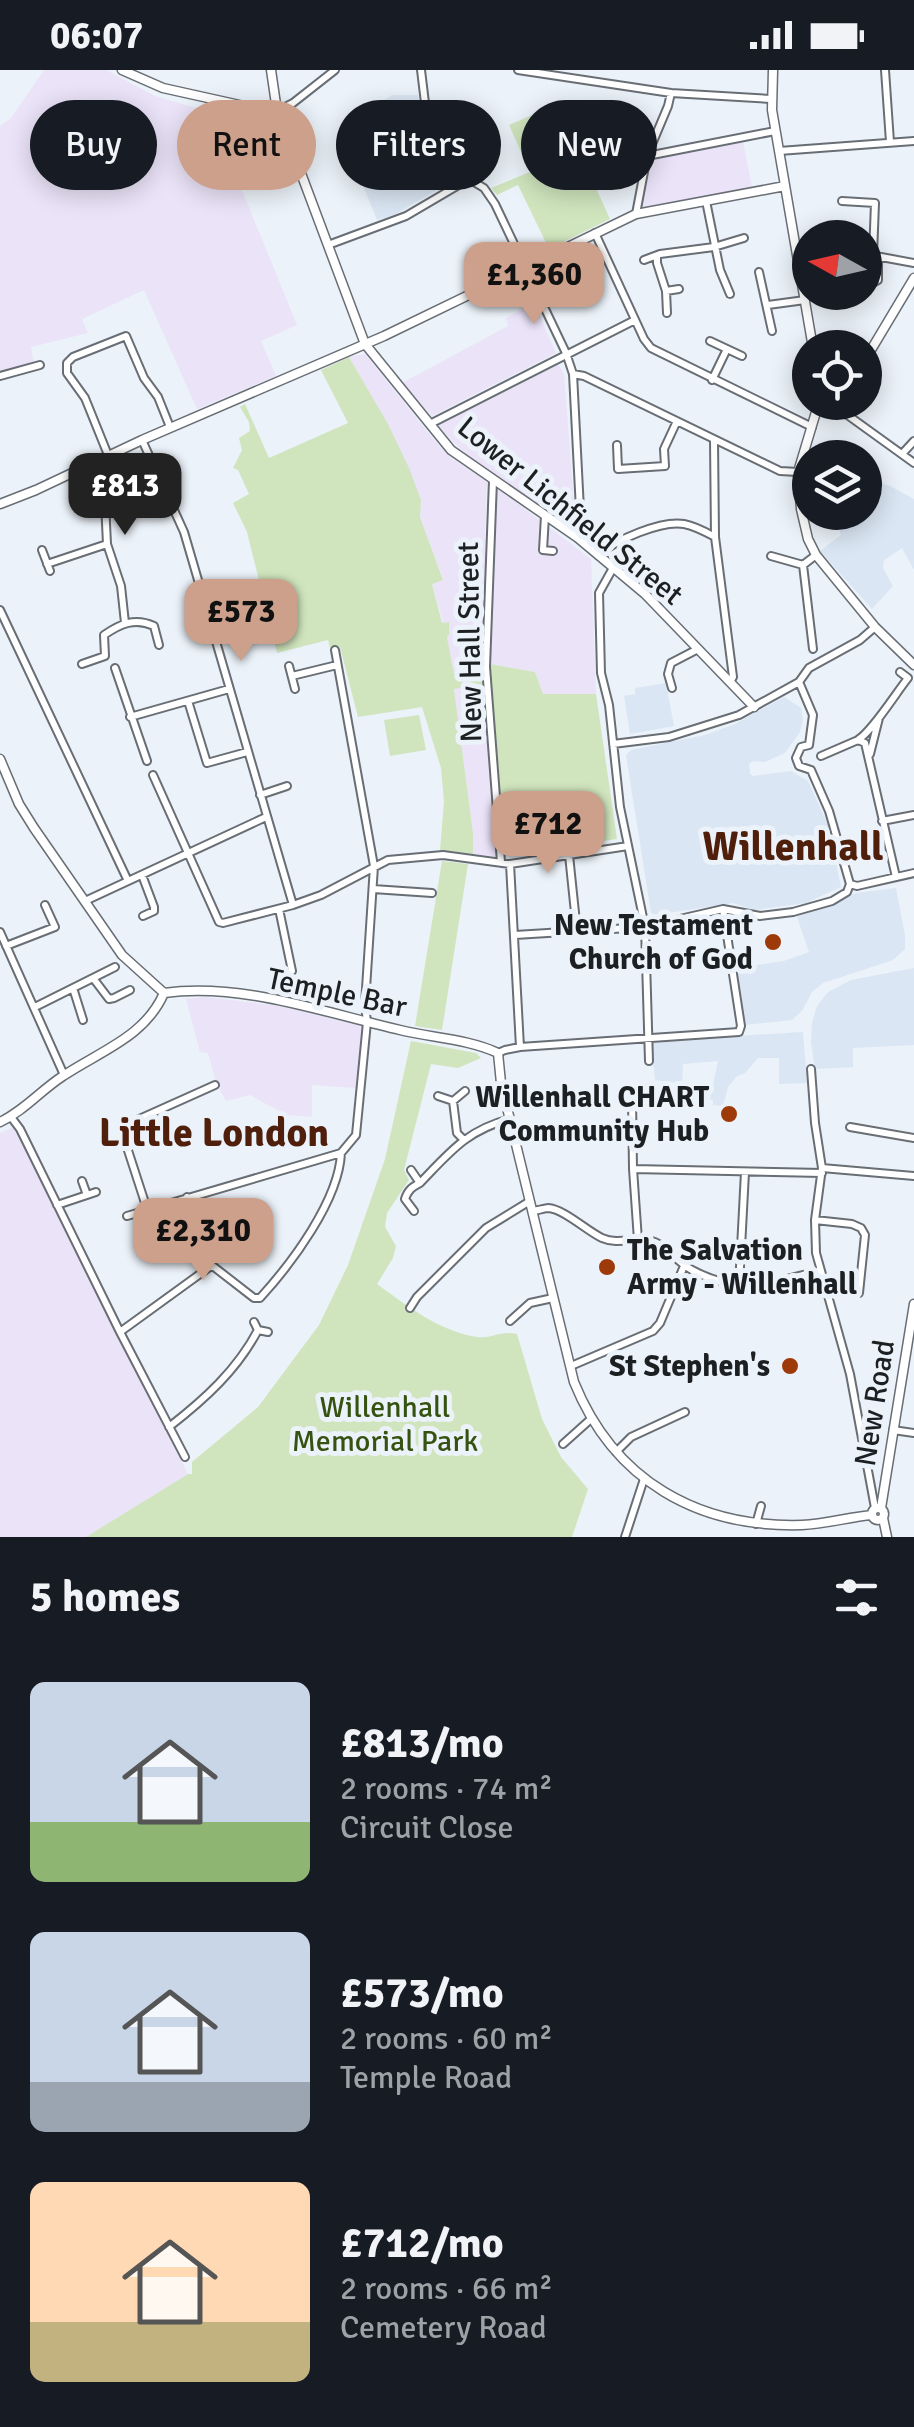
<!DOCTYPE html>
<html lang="en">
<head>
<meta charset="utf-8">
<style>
	body { margin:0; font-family:Signika,sans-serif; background:#242831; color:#f1f3f6; height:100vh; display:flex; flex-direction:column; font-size:38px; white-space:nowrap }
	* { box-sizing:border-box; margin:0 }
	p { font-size:32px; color:#9ea1a6 }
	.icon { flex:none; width:55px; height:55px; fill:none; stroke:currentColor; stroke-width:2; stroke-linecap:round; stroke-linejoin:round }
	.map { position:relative; height:1467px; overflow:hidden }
	.sheet { display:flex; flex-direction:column; background:#171b24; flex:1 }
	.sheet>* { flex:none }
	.banner { position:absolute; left:30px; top:30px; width:855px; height:90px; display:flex; gap:20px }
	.needle { width:65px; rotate:278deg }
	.tools { position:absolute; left:792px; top:150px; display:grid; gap:20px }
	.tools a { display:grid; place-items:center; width:90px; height:90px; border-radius:50%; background:#171b24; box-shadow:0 5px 25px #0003; font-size:50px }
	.price { position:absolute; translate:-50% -85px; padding:0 22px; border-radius:20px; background:#cca08b; color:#111; font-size:32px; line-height:65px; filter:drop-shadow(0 2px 5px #0008) }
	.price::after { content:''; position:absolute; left:50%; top:60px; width:30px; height:22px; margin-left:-15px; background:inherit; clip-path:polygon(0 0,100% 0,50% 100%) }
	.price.on { background:#222; color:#fff }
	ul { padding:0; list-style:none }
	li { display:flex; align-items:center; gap:30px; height:250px; padding:0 30px }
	li span { display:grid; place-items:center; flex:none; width:280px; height:200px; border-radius:15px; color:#555 }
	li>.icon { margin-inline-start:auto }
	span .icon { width:120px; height:120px; fill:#fffc; stroke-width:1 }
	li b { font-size:42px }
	h2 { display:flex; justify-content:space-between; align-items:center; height:120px; padding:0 30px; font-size:42px }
	.pill { padding:0 35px; border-radius:45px; background:#171b24; box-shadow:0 5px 25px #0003; font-size:35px; line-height:90px }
	.pill.on { background:#cca08b; color:#111 }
	.status { display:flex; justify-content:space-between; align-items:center; height:70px; padding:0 50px; background:#171b24; direction:ltr }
	.status svg { height:28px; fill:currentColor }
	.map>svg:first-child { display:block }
	.built { fill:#dae6f3 }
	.industrial { fill:#ebe3f8 }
	.green { fill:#d0e5be }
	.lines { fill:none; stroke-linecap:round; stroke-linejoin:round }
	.street-casing { stroke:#686e74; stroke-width:10 }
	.secondary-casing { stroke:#686e74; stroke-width:11 }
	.street { stroke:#fff; stroke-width:6 }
	.secondary { stroke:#fff; stroke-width:8 }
	.poi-dot { fill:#9e3a09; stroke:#ebf2f9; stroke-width:4 }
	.labels { text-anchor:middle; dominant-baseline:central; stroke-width:10; stroke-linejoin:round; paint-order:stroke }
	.street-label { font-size:30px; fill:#1d2022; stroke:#ebf2f9 }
	.poi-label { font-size:30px; font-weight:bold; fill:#1d2022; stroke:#ebf2f9; text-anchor:end }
	.park-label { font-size:30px; fill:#355210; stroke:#ebf2f9 }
	.district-label { font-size:40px; font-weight:bold; fill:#501f0b; stroke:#ebf2f9 }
</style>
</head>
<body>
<div class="status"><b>06:07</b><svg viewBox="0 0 49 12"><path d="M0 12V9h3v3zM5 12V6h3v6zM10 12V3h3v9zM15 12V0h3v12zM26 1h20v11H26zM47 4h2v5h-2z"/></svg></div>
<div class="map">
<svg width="914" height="1467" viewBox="0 0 914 1467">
	<rect width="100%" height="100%" fill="#ebf2f9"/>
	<path class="built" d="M392 25H418L421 49 459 107 394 145 377 150 340 59Z
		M871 409 892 417 914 429V500L902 478 884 490 883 498 893 516 872 539 820 481 841 465 834 443 865 442V411Z
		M666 613 674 656 630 664 624 626 635 624V618Z
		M784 627 801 638 803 649 800 662 785 683 765 692 753 691 749 694 750 704 753 706 791 701 808 711 828 755 841 817 806 833 754 840 733 833 655 845 651 843 626 685 631 680 705 665 735 654Z
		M896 818 905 865V879L893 890 823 913 812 922 802 941 792 950 744 955 737 898 784 891 809 882 797 847 856 823Z
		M914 898V975L853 978V997L815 999 811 973 812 953 817 936 828 922 851 910Z
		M803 962 807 1013 779 1014V988H758L745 1003 736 1007 728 1017 723 1036 713 1035V1030L710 1029 718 991 683 994 682 1014 655 1010 651 971Z"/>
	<path class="industrial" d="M44 0H106L155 26 210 42 297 255 261 271 276 306 197 339 144 220 82 249 88 263 31 277 34 294 0 303V56L11 48Z
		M743 71 752 118 641 137V125L648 88Z
		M534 233 556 283 432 346 402 313 508 256 506 248Z
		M365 284 435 371 451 388 487 412 485 467 496 787 473 784V763L454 618 482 615V606L454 605 447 566 449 552 443 553 432 513 443 509 420 447 421 430 388 354 349 287Z
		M558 294 564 304 576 461 479 395 454 373 437 354Z
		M497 418 591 489 596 624H543L535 602 490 594Z
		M205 927 280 936 362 956 356 1018 312 1015V1047L286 1045 250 1025 226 1031 216 1012 208 983 200 982 186 929Z
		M14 1057 115 1261 188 1404 86 1467H0V1063Z"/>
	<path class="green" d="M546 39 574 41 580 57 574 69 610 149 549 179 518 115 497 125 491 118 530 102 509 55Z
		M349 287 388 354 409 398 421 430 420 447 443 510 432 514 442 553 449 552V565L447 567 454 604 483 606 482 615 454 619 473 763V784L440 780 444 732 441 698 422 637 358 647 340 577 330 578 328 570 277 583 247 462 233 433 249 424 238 400 233 398 242 380 239 368 250 361 249 352 240 337 245 334 269 388 348 353 321 300Z
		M490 594 535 602 543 624H596L617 769 511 784 505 781Z
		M419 645 426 680 390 686 384 650Z
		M442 791 468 794 442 960 415 956Z
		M411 971 476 983 481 988 458 998 431 994 404 1100 409 1110 387 1143 385 1157 396 1176 393 1188 377 1214C407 1236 439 1261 477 1267 491 1269 501 1260 517 1264L542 1349 561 1387 588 1419 572 1467H86L188 1404H192V1392L258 1337 319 1255 348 1195 385 1089Z"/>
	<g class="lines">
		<defs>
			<path id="street" d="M421 0 426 41 442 74 469 109 484 118 495 134 566 283 573 304 581 459 578 468
				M518 0 671 23 771 29
				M885 0 890 72
				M277 41 293 33 335 0
				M779 81 914 71
				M647 86 775 61
				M706 131 720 200 730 224
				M842 131 875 133 873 185
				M636 144 647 86 668 36 671 23
				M595 163 644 269 651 278 812 357
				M328 175 406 146 469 109
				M797 182H810
				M865 184 914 193
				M657 187V193L666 221 667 243
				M644 190 660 184 714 177 744 168
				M759 202 772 261
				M865 217 878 210V186
				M666 221 679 219
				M768 235 805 230
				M710 271 742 286
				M573 304 584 306 780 401 798 402
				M0 306 40 295
				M712 310 727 279
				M835 336 914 393
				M430 354 635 250
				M142 370 184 462 293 835
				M714 370 715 467 733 607 730 612
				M617 375 618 399 665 396 664 379 677 351
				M902 384 914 371
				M108 385 85 328 67 303V293L73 287 126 266 144 308 158 327 170 357
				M90 394 101 416 105 432 107 474 121 516 125 553
				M493 410 486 597 501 792
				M545 446 543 480 553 481
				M42 480 50 501
				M598 485C616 470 661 450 684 454 695 456 706 462 715 467
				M771 486 803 495
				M47 494 107 474
				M613 498 599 523 601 603 609 635 620 737 645 857 649 991
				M0 540 128 811
				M813 579 803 495 816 485
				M82 594 105 586 104 565C120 554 135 547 154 556L159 575
				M289 596 295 619
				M115 598 147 691
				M292 606 337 595
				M799 612 813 645 809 675 801 677 796 688 799 696 811 700
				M672 618 668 604 671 593 698 579
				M188 631 207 693 247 682
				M130 647 229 619
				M859 669C873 660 896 623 908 608L900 602
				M613 674 669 667 739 645 799 612 809 598 860 570 875 557
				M870 684 879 648
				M821 686 858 670 865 673 896 807
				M811 700 829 741 850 814
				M153 705 219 852 223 853 293 835 321 825 388 790 443 785 510 794 628 776
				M260 725 287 716
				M882 751 914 745
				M569 785 577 862
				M510 794 520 977
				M142 805 154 837V841L143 846
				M850 814 857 816 914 803
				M373 819 432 823
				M85 831 266 747
				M279 839 292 901
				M0 862 64 1005
				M515 865 645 857 723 839 760 846 793 842 832 831 847 822 850 814
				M6 876 55 857 45 835
				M93 908 109 929 114 928 130 920
				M73 918 83 950
				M35 937 115 897
				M498 983 505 980 520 977 739 962 741 956 723 839
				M811 999 815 1053 822 1098 815 1150 816 1183 850 1304 875 1438
				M438 1026 453 1031 465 1021
				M632 1028 633 1099 638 1170
				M453 1031 457 1063 463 1069
				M11 1047 20 1059 120 1262 185 1387
				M850 1057 914 1068
				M822 1098 914 1106
				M633 1099 822 1103
				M411 1100 420 1113
				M82 1111 87 1125
				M187 1127 205 1190 254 1228H260C292 1193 339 1130 341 1083
				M57 1135 96 1122
				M147 1139 123 1065 128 1054 215 1015
				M414 1141 405 1129C408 1120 412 1117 420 1113 450 1082 467 1060 510 1049
				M533 1141C535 1141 546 1138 548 1138 564 1139 587 1161 602 1168 620 1176 638 1165 655 1172 669 1178 678 1193 692 1200 741 1226 769 1213 819 1201
				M127 1146 341 1083 356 1065 367 952 365 934 374 796 335 580
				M815 1150 852 1154 861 1158 865 1165 859 1223
				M739 1216 745 1102
				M410 1238 417 1227 486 1158 530 1131
				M510 1251 530 1233 553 1228
				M254 1252 258 1260 268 1262
				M120 1262 211 1196
				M571 1296 653 1261 660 1253 684 1196
				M169 1357C205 1329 237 1300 258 1260
				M893 1360 914 1363
				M563 1374 592 1348
				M616 1382 631 1367 685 1342
				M756 1454 761 1436
				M625 1467 644 1409"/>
			<path id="secondary" d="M122 0 163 18 244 36 263 43 275 53 290 74 365 274 451 380 578 468 645 524 754 637
				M773 0 772 40 813 278
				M270 48 277 41 271 0
				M865 290 914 208
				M819 332 798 402 801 439 808 469 816 485 875 557 914 595
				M819 338 835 336 838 332
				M0 434 36 420 142 370 384 266 636 144 785 116
				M0 689 19 734 34 758 122 885 164 923
				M164 923C241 912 326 943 400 960 433 968 468 969 498 983L501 1013 574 1312C614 1411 698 1458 802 1455 826 1454 849 1447 872 1445
				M0 1052C24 1041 41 1020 63 1006 100 981 145 967 164 923
				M872 1444a6 6 0 1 1 12 0a6 6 0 1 1-12 0Z
				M881 1438 914 1234
				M883 1448 887 1467"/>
		</defs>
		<use href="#street" class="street-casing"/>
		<use href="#secondary" class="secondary-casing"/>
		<use href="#street" class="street"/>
		<use href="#secondary" class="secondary"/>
	</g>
	<g class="poi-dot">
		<circle cx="773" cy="872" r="10"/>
		<circle cx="729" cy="1044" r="10"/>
		<circle cx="607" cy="1197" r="10"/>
		<circle cx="790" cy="1296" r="10"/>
	</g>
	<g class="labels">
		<g class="street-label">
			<text transform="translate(570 441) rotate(39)">Lower Lichfield Street</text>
			<text transform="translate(470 572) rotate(-91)">New Hall Street</text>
			<text transform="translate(337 923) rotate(12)">Temple Bar</text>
			<text transform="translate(875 1333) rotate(-81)">New Road</text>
		</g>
		<g class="poi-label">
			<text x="753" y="855">New Testament<tspan x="753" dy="34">Church of God</tspan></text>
			<text x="709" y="1027">Willenhall CHART<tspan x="709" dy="34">Community Hub</tspan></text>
			<text x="627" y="1180" text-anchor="start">The Salvation<tspan x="627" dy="34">Army - Willenhall</tspan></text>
			<text x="770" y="1296">St Stephen's</text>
		</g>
		<g class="park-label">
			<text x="385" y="1337">Willenhall<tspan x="385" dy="34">Memorial Park</tspan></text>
		</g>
		<g class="district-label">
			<text x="793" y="777">Willenhall</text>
			<text x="214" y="1063">Little London</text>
		</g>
	</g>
</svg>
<div class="tools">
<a><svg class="needle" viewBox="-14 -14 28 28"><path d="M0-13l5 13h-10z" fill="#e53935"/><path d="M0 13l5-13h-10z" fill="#9ea1a6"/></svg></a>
<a><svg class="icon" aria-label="locate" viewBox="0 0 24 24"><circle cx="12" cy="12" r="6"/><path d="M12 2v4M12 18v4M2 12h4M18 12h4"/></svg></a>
<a><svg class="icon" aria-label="layers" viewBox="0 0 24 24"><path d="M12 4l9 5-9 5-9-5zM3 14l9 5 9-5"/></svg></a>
</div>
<b class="price" style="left:534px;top:257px">£1,360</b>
<b class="price on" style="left:125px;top:468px">£813</b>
<b class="price" style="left:241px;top:594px">£573</b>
<b class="price" style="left:548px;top:806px">£712</b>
<b class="price" style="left:203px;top:1213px">£2,310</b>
<div class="banner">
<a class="pill">Buy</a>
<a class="pill on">Rent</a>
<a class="pill">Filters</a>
<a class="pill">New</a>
</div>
</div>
<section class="sheet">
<h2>5 homes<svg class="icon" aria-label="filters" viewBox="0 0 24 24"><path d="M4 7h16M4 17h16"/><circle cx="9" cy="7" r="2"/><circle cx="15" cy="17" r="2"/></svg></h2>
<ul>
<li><span style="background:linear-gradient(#c9d6e8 70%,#8fb573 0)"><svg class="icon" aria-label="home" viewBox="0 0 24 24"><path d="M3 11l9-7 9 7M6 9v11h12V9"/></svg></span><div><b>£813/mo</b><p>2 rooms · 74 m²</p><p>Circuit Close</p></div></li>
<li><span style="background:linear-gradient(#c9d6e8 75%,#9aa5b1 0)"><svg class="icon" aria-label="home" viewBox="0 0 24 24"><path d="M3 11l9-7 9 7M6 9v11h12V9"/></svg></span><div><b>£573/mo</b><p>2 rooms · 60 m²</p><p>Temple Road</p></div></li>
<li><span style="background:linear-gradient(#ffd9b3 70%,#c2b280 0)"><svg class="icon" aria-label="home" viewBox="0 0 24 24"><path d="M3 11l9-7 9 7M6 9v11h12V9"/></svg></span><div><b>£712/mo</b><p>2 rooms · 66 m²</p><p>Cemetery Road</p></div></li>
</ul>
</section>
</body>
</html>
